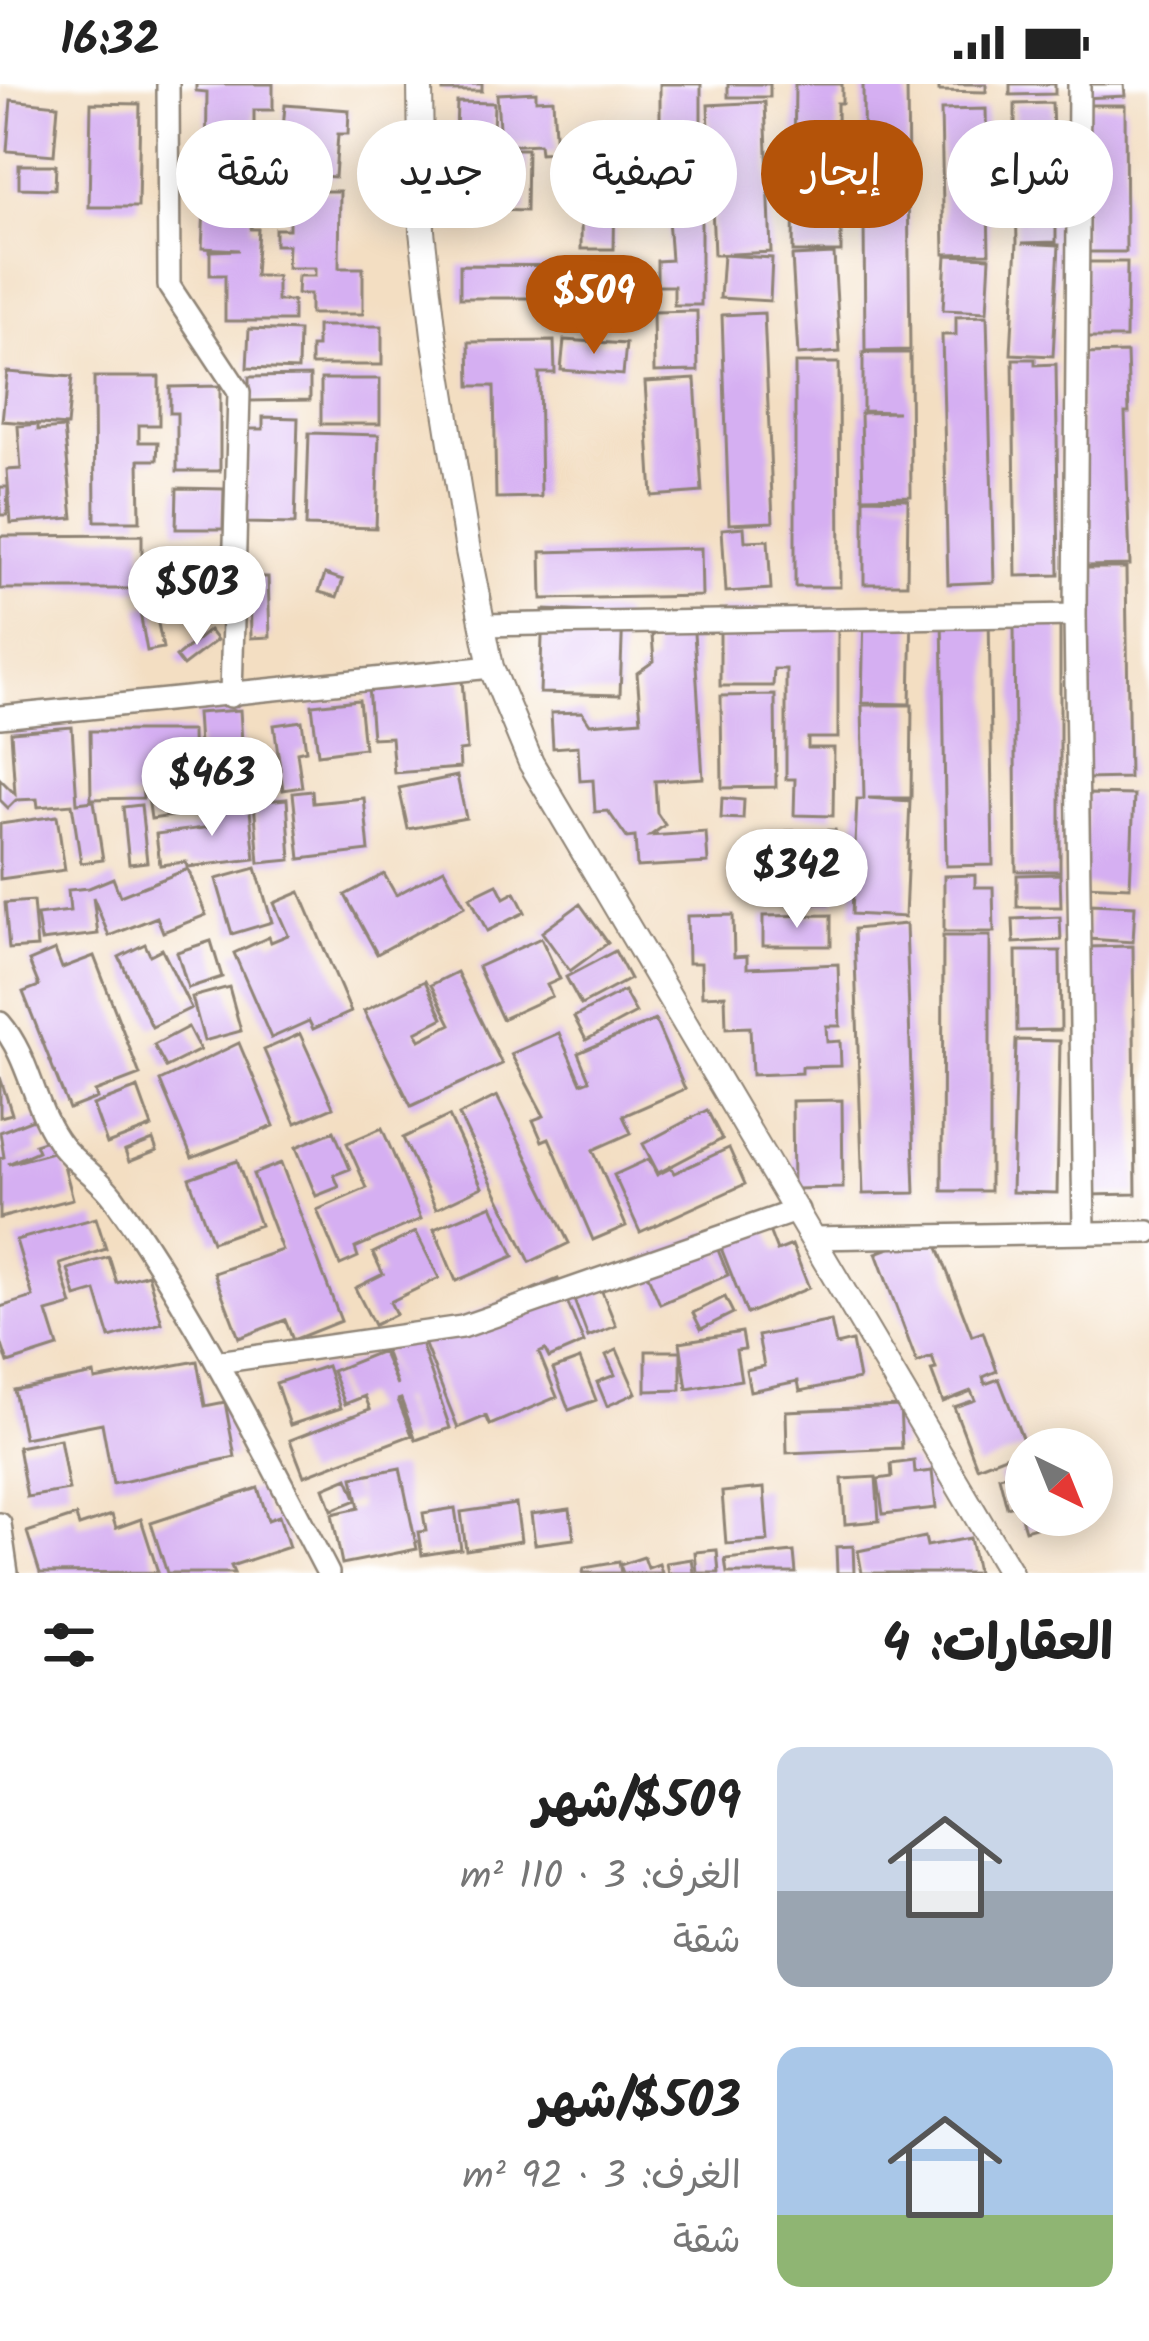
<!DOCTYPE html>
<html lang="ar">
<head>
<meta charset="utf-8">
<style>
	body { margin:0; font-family:Kalam,"Playpen Sans Arabic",sans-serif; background:#f2f2f2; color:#222; direction:rtl; height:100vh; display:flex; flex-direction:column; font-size:45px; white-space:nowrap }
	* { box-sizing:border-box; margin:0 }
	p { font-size:39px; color:#767676 }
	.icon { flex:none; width:66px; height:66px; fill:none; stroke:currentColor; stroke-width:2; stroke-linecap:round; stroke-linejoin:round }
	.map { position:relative; height:1489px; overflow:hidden; direction:ltr }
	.sheet { display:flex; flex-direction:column; background:#fff; flex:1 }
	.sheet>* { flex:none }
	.hud { position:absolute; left:36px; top:36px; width:1077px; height:108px; direction:rtl; display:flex; gap:24px }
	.needle { width:78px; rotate:137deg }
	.fabs { position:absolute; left:1005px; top:1344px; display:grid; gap:24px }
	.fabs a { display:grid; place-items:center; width:108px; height:108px; border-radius:50%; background:#fff; box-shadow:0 6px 30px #0003; font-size:60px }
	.price { position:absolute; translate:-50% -102px; padding:0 27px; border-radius:42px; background:#fff; color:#222; font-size:39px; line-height:78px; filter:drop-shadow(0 3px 6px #0008) }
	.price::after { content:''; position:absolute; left:50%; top:72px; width:36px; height:27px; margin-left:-18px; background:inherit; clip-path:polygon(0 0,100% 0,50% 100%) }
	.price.selected { background:#b45309; color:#fff }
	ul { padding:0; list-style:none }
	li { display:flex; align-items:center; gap:36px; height:300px; padding:0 36px }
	li span { display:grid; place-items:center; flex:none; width:336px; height:240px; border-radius:24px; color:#555 }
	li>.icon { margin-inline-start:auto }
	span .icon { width:144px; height:144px; fill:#fffc; stroke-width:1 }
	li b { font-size:51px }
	h2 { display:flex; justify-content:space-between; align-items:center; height:144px; padding:0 36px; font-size:51px }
	.chip { padding:0 42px; border-radius:54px; background:#fff; box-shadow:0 6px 30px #0003; font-size:42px; line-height:108px }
	.chip.selected { background:#b45309; color:#fff }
	.status { display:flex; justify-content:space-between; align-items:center; height:84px; padding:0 60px; background:#fff; direction:ltr }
	.status svg { height:33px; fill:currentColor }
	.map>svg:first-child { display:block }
	.building { fill:#d5aff2 }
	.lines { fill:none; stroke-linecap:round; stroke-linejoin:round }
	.minor-casing { stroke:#8f8476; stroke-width:26 }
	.tertiary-casing { stroke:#8f8476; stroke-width:28 }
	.minor { stroke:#fff; stroke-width:21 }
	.tertiary { stroke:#fff; stroke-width:24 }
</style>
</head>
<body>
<div class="status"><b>16:32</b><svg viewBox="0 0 49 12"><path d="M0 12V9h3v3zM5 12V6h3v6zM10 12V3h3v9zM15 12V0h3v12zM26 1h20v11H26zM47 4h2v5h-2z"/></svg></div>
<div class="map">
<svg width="1149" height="1489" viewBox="0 0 1149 1489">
	<rect width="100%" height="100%" fill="#fff"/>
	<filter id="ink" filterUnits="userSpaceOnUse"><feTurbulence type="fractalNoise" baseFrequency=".00833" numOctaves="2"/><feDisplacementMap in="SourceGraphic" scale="24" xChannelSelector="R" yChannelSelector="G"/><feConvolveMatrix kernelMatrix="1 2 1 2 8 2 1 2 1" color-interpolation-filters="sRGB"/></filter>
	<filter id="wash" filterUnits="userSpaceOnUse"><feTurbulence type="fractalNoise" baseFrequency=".004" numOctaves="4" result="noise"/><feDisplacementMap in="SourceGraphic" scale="48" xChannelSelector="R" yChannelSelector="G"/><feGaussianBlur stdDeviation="2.7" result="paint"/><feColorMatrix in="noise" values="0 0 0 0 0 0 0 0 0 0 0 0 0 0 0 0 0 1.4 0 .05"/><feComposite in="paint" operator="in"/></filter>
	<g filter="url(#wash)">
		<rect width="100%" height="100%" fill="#f3dec2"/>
		<g id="blocks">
			<path class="building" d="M196 0H273V26H254V104H206L207 8 196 7Z
				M443 0H482V7H443Z
				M660 0H701V221H674V202H657V177L671 176 666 107H660L659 63H680L679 38 660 39Z
				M728 0H770V13H728Z
				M795 0H842V19H837L838 117H812V127H841V168H793Z
				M863 0H907L910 266 865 267Z
				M939 0H986V8L939 7Z
				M1010 0H1055V10L1010 11Z
				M1083 0H1124L1125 12 1083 14Z
				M536 8V16L553 15 556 68 540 69 539 60 500 62 497 10Z
				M11 16 58 21 54 71 7 67Z
				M457 18 494 19 493 49H456Z
				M765 18 771 168 714 171 708 21Z
				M91 19 140 20 138 123H89Z
				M1052 19 1053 50H1015V20Z
				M285 21 349 26 348 50H338L335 93 288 90 289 72H281Z
				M1082 21H1125L1126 168H1083Z
				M986 25 989 169 944 170 941 26Z
				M582 37 616 38 614 165H581Z
				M496 65H527L526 127 494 126Z
				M1015 73H1056V158L1022 159 1059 161 1053 272 1011 270 1017 158Z
				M19 81H56L55 105 19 104Z
				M289 93H317V107H340L339 184H363V230H310V210H297L298 192H315V184H287L288 161H275V145H289Z
				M205 105 253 107 251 145H258L255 192H277V217H293V237H225V191H210V167L239 166 202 164Z
				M834 170 840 268 798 271 792 172Z
				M723 171 772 174 770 217 720 214Z
				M946 171 990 173 987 228 943 226Z
				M1084 178H1127L1126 254H1083Z
				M460 181 607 182V214H460Z
				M697 227 698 287 654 288 653 228Z
				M764 229 773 438 729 440 722 231Z
				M987 232 994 498 948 500 942 251H956V233Z
				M317 242H382V281H311V263H317Z
				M249 245 299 247 298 286 247 284Z
				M564 256 626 260 623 291 561 286Z
				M554 257 555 289H539L541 413 496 414 494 302H470L469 258Z
				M863 269H910L911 412 863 413 861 329 898 328 863 327Z
				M1127 269 1129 329H1125L1130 481 1085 482 1079 270Z
				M1013 275H1035V281L1056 280 1059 491 1016 492Z
				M795 279H839L840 503H795Z
				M7 288 72 293 67 342 2 337Z
				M310 292V316L249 317V293Z
				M94 293H159V341H139V358H158L157 376H139L140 437H95Z
				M321 295H380V340H321Z
				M695 295 702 408 652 412 645 298Z
				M220 302V387H177V329H170V303Z
				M263 333 298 334 295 440 245 439 248 345H263Z
				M38 340V346L64 344 73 434 11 439 7 386 21 385 18 342Z
				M309 349 379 351 376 444 306 442Z
				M0 403H8L7 431H0Z
				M177 404 224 405 223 445H176Z
				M864 414 908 415 907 500H864Z
				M744 443 745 457 768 456 771 505 726 508 722 445Z
				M142 451V505H0V452Z
				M701 464 702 512 542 515 541 468Z
				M1080 484H1126L1129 694 1084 695Z
				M325 490 343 496 337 513 319 508Z
				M250 493H268L270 553 251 554Z
				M154 520 163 564 147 567 139 523Z
				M720 525H838V654H808V664H834L833 732 794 731 795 695H786V585H774L773 602H720Z
				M543 526 623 529 620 611 540 609Z
				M864 527 912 528 910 620 862 619Z
				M989 529 993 781 946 782 942 530Z
				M1014 539H1060V787H1016Z
				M689 542 694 549 703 694 655 697 657 729 665 741 650 752 706 748 708 779 637 783 635 753 627 754 608 727 595 728 593 696 580 697 578 662 553 664 551 629 582 628 590 640 641 636 637 589 654 577 652 552 665 544Z
				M209 546 217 556 183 582 176 573Z
				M462 595 467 666 459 667 460 684 394 689 391 653 372 654 368 603Z
				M775 611 776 703 722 704 721 612Z
				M359 616 364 664 318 670 312 621Z
				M862 621H912L911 714H868L910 717 905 833 852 830 857 715H864Z
				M240 626 245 706 202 709 197 629Z
				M302 637 306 666 297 668 302 703 283 706 274 641Z
				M72 643 77 719 94 717 103 776 81 779 72 720 38 723 37 715 16 716 8 724 0 716V695L15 710 11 648Z
				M90 647H192L193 699 142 700 143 714 91 715Z
				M457 692 466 734 408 745 399 704Z
				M195 706 199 728 151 735 148 713Z
				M312 707 313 719 364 714 369 767 300 775 293 709Z
				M1087 710 1134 711 1130 803 1083 801Z
				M722 714 744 716 743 735 721 734Z
				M287 715 291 776 259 779 254 718Z
				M249 717 255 775 187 783 186 778 160 781 156 750 212 743 210 721Z
				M141 721 147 778 129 780 123 723Z
				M57 732 65 786 0 795V740Z
				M835 746V819L762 820V786H787V747Z
				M256 784 272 838 232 850 216 795Z
				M188 785 206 831 163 848 157 833 109 852 93 813 98 850 41 857 37 831 70 827 68 806 89 804 113 794 120 812Z
				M444 785 465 822 377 870 345 811 384 790 396 811Z
				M1060 790 1061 823H1017V791Z
				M975 791V803H993L994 848H944V792Z
				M497 800 504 814 515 808 525 828 487 847 470 813Z
				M300 808 351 928 313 945 309 937 271 954 234 869 269 853 271 858 288 851 274 819Z
				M33 817 37 863 9 865 5 819Z
				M580 820 608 859 570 887 542 848Z
				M1090 820 1135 822 1133 858 1088 855Z
				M733 831 734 873 747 872V884L838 880 840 942H826L827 958 840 957 841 982 802 983V989L752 991 750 943 726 944 725 911 702 912 701 879H688L687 832Z
				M831 831V862H763V832Z
				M1060 833 1061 856 1014 859 1013 835Z
				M906 840 915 1109 863 1110 854 845Z
				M943 852H990V1107H942Z
				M541 854 560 895 547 901 552 912 502 935 478 883Z
				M211 857 222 893 188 904 177 868Z
				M145 860 150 871 162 865 191 924 152 943 119 873Z
				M1133 862 1136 1110 1089 1111 1087 863Z
				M55 866 62 884 94 872 140 991 95 1008 97 1014 69 1025 23 908 39 902 29 877Z
				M615 867 630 895 581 921 566 893Z
				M1016 867H1060L1061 946 1017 947Z
				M457 888 502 980 411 1022 364 927 425 897 443 934 416 948 420 956 451 940 431 901Z
				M229 903 241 947 204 957 192 913Z
				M624 907 636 929 586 956 574 933Z
				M655 936 685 1005 623 1032 631 1049 593 1066 626 1142 593 1156 549 1054 542 1057 533 1036 544 1032 511 970 559 949 581 999 589 996 578 969Z
				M188 943 200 966 166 983 154 961Z
				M300 950 333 1023 296 1039 264 966Z
				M1016 956 1060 957 1057 1109 1012 1108Z
				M239 959 274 1042 192 1074 160 997Z
				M0 993 12 1030 0 1033Z
				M138 1004 152 1043 107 1060 93 1021Z
				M497 1012 569 1159 530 1178 459 1031Z
				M842 1016 843 1104 793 1105 792 1017Z
				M707 1026 722 1055 658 1089 643 1060Z
				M449 1032 482 1103 436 1125 403 1054Z
				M38 1033 47 1056 35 1060 38 1067 8 1080 60 1066 73 1115 0 1134V1074L4 1073 0 1048Z
				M382 1044 421 1135 355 1164 358 1173 340 1181 317 1126 367 1104 347 1059Z
				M334 1047 350 1085 334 1091 339 1103 316 1112 296 1063Z
				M153 1056 157 1067 129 1078 125 1067Z
				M729 1064 745 1100 640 1148 614 1091 649 1075 657 1091 671 1084 674 1089Z
				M237 1077 260 1141 212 1158 189 1094Z
				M281 1079 341 1237 293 1256 285 1236 239 1254 214 1189 282 1166 253 1090Z
				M492 1121 514 1172 456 1197 434 1145Z
				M96 1134 106 1165 60 1180 72 1221 47 1228 58 1263 8 1279 0 1255V1223L33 1213 16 1156Z
				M764 1134 777 1167 792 1161 809 1204 747 1230 721 1164 736 1158Z
				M710 1146 728 1191 660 1220 641 1175Z
				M416 1148 439 1194 390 1218 396 1230 374 1241 355 1204 383 1190 373 1169Z
				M932 1148 972 1252 983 1248 997 1287 983 1293 985 1300 999 1295 1026 1364 977 1383 954 1323 975 1316 971 1307 943 1318 931 1286 936 1285 932 1273 917 1279 876 1169Z
				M109 1173 117 1199 148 1190 162 1239 110 1254 96 1207 76 1213 68 1185Z
				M595 1190 616 1242 588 1253 568 1200Z
				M558 1195 584 1259 549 1274 545 1266 539 1269 557 1313 490 1341 486 1332 458 1344 421 1251Z
				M725 1213 733 1229 701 1245 693 1229Z
				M831 1237 836 1261 852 1257 859 1295 800 1307 798 1297 750 1307 746 1286 764 1282 758 1252Z
				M742 1248 745 1265 736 1266 741 1296 687 1305 680 1258Z
				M418 1251 450 1344 416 1356 401 1315 398 1316 412 1351 304 1392 290 1356 370 1325 365 1312 345 1320 332 1287 382 1267 397 1301 384 1263Z
				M617 1266 636 1309 607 1322 597 1298 615 1291 606 1271Z
				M646 1267H681V1306L646 1307Z
				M580 1275 596 1316 569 1326 553 1285Z
				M197 1277 205 1322 225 1318 235 1373 113 1400 102 1339 24 1354 14 1306 94 1290 95 1296Z
				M327 1282 341 1324 290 1341 276 1299Z
				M900 1322 902 1364 787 1369 786 1327Z
				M60 1355 69 1406 27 1413 18 1363Z
				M914 1377 915 1389 932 1387 936 1424 883 1430 878 1395 892 1393 891 1380Z
				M400 1384 417 1465 342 1480 332 1430 359 1424 353 1393Z
				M1026 1384V1431H1044L1047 1440 1025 1446 1017 1420 1007 1423 999 1392Z
				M876 1393 879 1437 845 1440 842 1395Z
				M348 1394 357 1416 332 1426 324 1404Z
				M258 1404 268 1436 279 1432 289 1463 231 1482 234 1489H167L151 1439Z
				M764 1404 768 1457 726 1460 722 1408Z
				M516 1420 521 1457 466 1466 461 1428Z
				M455 1424 461 1465 422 1471 418 1448 426 1447 423 1429Z
				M570 1425 574 1455 535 1460 531 1430Z
				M112 1431 116 1444 141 1435 158 1488 40 1489 27 1448 76 1432 79 1442Z
				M925 1453 927 1462 970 1454 977 1489H862L858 1467Z
				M853 1462 854 1489H837L836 1463Z
				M717 1466 719 1489H697L695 1468Z
				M794 1468 796 1489H727L725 1475Z
				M644 1473 648 1484 659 1480 662 1489H623L620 1481Z
				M692 1475 694 1489H668L666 1479Z
				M619 1478 621 1489H583L584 1484Z"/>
		</g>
	</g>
	<g filter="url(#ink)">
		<use href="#blocks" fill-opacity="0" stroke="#8f8476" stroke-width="3"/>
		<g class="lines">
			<defs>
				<path id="minor" d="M168 0 169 202 239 308 231 612
					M1079 0 1075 531 1084 1148
					M483 541 1075 531
					M0 633 491 583
					M0 939C31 975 33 1025 62 1062 77 1081 100 1094 114 1114 197 1231 261 1361 328 1489
					M814 1154 1149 1148
					M218 1278 462 1243 798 1126
					M0 1440 7 1489"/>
				<path id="tertiary" d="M420 0 422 147 434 251 468 467 491 583 531 679 1010 1489"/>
			</defs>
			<use href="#minor" class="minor-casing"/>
			<use href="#tertiary" class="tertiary-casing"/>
			<use href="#minor" class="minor"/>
			<use href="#tertiary" class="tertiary"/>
		</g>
	</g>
</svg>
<div class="fabs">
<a><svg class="needle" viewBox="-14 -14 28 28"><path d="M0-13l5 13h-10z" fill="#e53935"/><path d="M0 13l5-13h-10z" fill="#767676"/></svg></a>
</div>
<b class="price selected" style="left:594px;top:273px">$509</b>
<b class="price" style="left:197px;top:564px">$503</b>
<b class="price" style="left:212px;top:755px">$463</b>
<b class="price" style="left:797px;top:847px">$342</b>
<div class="hud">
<a class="chip">شراء</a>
<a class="chip selected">إيجار</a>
<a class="chip">تصفية</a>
<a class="chip">جديد</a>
<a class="chip">شقة</a>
</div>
</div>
<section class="sheet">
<h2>العقارات: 4<svg class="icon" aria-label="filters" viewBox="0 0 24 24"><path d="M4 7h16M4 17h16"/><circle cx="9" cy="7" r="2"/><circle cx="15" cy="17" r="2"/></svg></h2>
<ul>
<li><span style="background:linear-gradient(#c9d6e8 60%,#9aa5b1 0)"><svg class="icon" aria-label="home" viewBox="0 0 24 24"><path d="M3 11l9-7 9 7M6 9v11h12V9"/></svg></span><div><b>$509/شهر</b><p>الغرف: 3 · 110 m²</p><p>شقة</p></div></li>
<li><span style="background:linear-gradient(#a9c7e8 70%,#8fb573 0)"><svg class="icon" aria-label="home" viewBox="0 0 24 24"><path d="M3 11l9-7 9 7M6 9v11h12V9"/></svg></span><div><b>$503/شهر</b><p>الغرف: 3 · 92 m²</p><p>شقة</p></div></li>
</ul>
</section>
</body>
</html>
